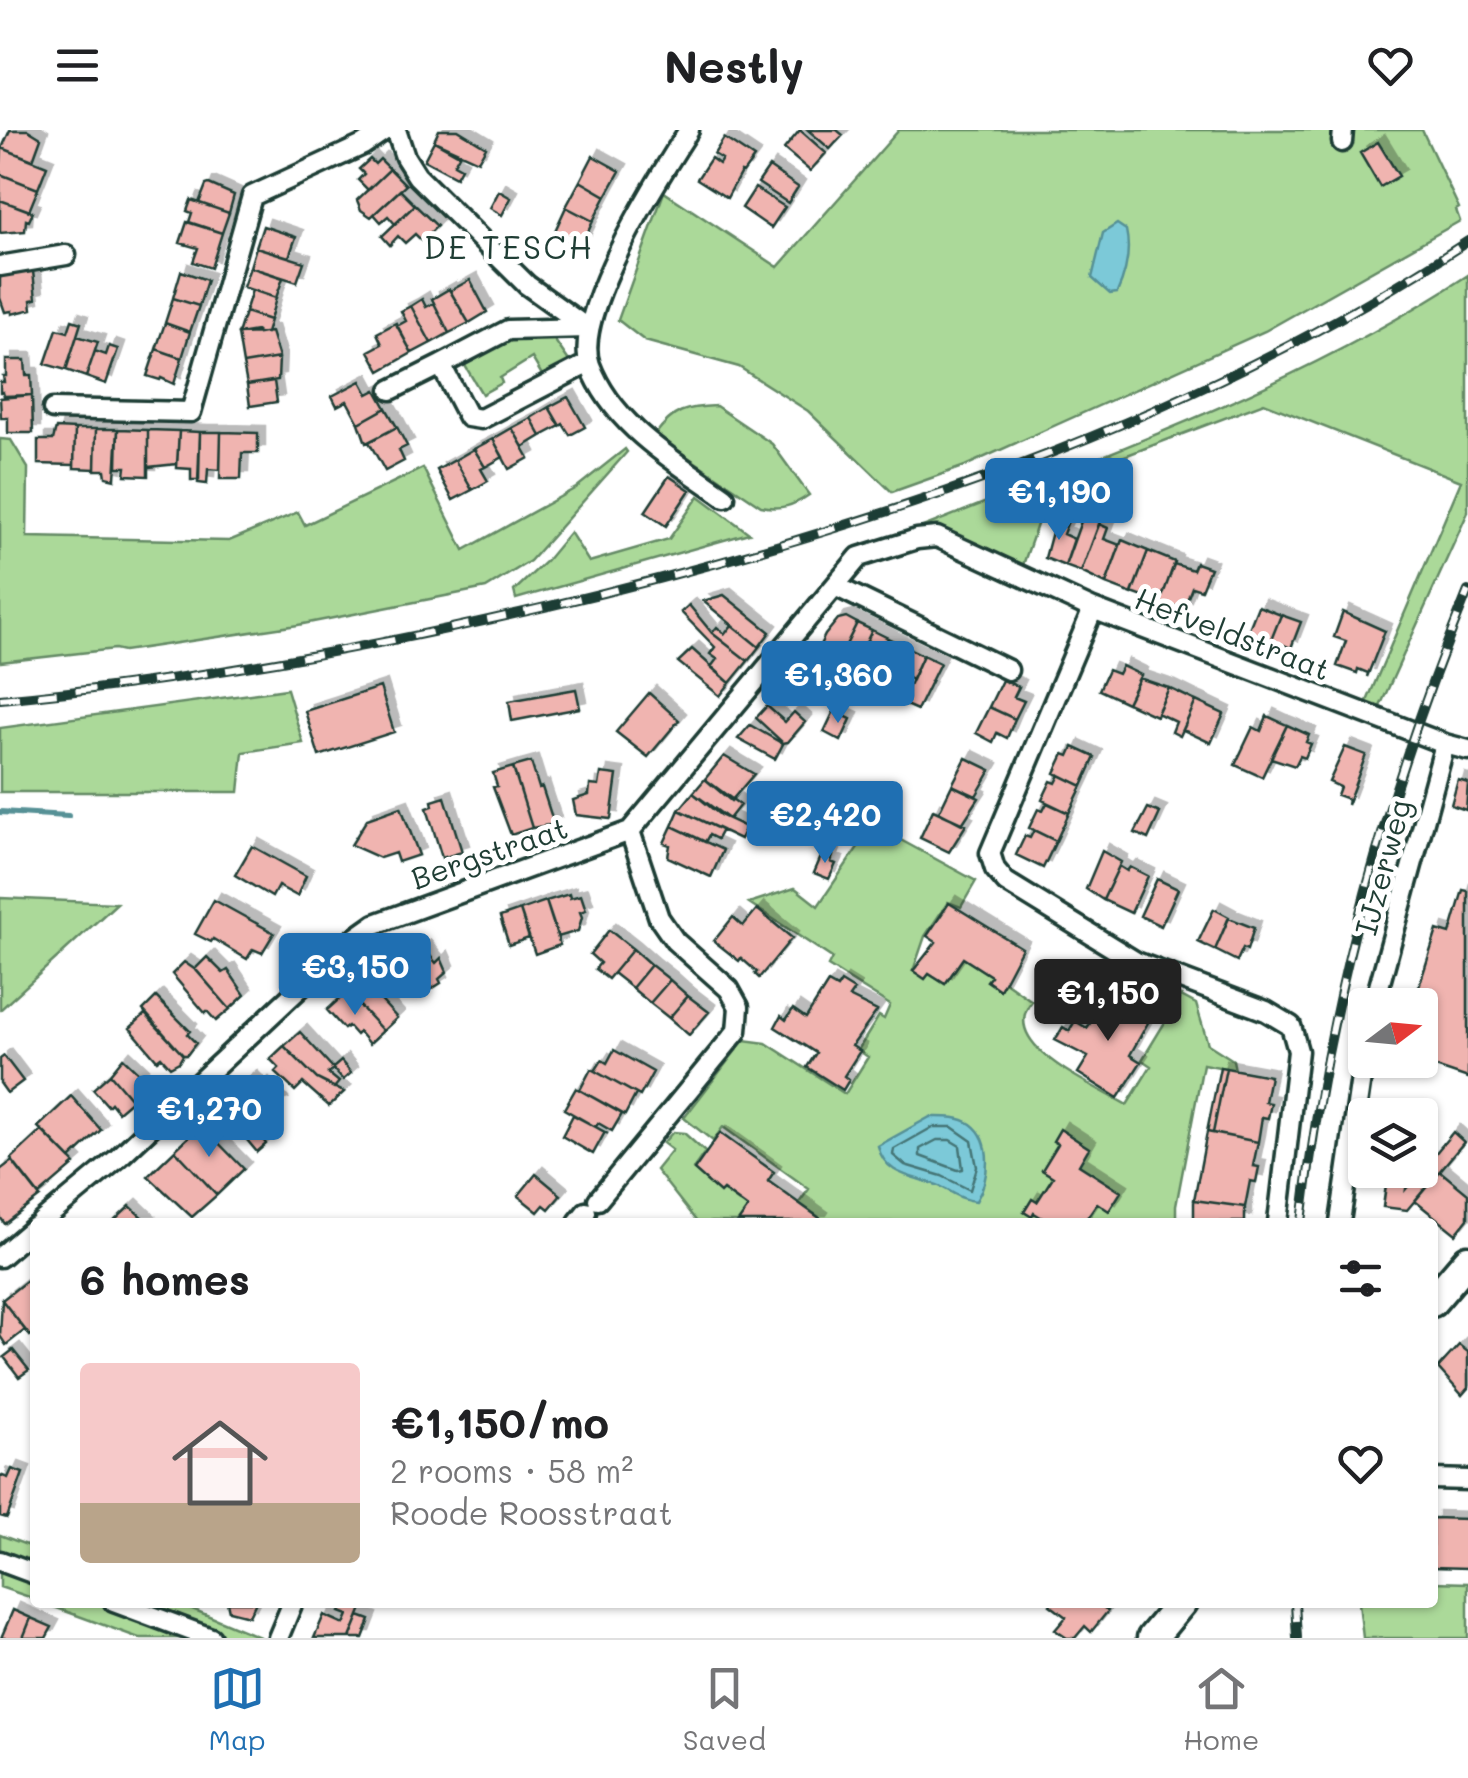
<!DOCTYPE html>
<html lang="en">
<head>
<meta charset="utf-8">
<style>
	body { margin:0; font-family:Mali,sans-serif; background:#f2f2f2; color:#202124; height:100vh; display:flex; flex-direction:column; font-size:38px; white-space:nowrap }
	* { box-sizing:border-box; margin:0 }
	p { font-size:32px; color:#757577 }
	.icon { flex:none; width:55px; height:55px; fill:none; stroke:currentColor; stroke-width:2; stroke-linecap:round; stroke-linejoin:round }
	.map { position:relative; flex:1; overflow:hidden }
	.side { position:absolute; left:30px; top:1088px; width:1408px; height:390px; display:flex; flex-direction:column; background:#fff; border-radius:10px; box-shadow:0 2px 8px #0004 }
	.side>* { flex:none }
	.needle { width:65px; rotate:74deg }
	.tools { position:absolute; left:1348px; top:858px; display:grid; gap:20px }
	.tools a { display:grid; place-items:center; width:90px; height:90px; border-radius:10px; background:#fff; box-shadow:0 2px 8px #0004; font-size:50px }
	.price { position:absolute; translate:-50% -85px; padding:0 22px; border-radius:10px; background:#1f6fb2; color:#fff; font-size:32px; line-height:65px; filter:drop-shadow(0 2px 5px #0008) }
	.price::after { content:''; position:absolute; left:50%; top:60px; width:30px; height:22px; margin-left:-15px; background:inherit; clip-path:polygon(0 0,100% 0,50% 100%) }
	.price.on { background:#222; color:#fff }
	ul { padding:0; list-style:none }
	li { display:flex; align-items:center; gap:30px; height:250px; padding:0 50px }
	li span { display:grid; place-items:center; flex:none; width:280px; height:200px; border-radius:10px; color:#555 }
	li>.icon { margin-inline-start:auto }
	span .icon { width:120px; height:120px; fill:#fffc; stroke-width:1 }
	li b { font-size:42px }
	h2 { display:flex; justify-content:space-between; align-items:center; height:120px; padding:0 50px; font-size:42px }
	header { display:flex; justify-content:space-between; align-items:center; height:130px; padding:0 50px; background:#fff; font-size:45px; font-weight:700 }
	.dock { display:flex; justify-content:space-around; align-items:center; height:140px; border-top:2px solid #e0e0e0; background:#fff; font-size:28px; color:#757577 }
	.dock a { display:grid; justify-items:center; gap:5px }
	.dock .on { color:#1f6fb2 }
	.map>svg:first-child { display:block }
	.green { fill:#abd999; stroke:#658b66; stroke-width:2.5 }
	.water { fill:#7bc9d8; stroke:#569196; stroke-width:2.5 }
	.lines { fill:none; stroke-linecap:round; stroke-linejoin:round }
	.shore { stroke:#447576; stroke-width:2.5 }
	.stream { stroke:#569196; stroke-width:6 }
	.building { fill:#f0b4b0; stroke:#1f3d34; stroke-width:2.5; filter:url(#shadow) }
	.street-casing { stroke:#1f3d34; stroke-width:25 }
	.secondary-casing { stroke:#1f3d34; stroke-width:35 }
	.street { stroke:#fff; stroke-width:18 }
	.secondary { stroke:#fff; stroke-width:28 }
	.rail-casing { stroke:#1f3d34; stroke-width:10 }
	.rail { stroke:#fff; stroke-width:6; stroke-dasharray:19; stroke-linecap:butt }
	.labels { text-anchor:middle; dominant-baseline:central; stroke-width:10; stroke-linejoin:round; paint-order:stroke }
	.street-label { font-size:30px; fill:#1f3d34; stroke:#fff }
	.neighbourhood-label { font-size:32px; letter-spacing:2.5px; fill:#1f3d34; stroke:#fff }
</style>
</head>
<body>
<header><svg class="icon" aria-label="menu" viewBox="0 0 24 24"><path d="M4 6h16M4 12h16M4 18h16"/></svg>Nestly<svg class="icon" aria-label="heart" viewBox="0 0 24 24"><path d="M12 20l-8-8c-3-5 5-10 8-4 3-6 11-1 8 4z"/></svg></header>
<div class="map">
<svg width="1468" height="1508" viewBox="0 0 1468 1508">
	<defs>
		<filter id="shadow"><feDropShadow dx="7" dy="-7" stdDeviation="0" flood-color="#0004"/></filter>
	</defs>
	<rect width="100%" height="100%" fill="#fff"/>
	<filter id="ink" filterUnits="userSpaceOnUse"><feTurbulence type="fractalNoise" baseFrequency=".01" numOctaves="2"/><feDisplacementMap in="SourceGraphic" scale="20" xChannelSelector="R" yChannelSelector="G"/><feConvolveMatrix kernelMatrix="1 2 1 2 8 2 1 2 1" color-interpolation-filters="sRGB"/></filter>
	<g filter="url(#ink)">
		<path class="green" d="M899 0H1422L1459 78 1456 80 1460 91 1265 201 965 336 892 362 808 281 739 237 645 211 618 190 664 62 778 137Z
			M1468 145V382L1378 581 1365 576 1461 351 1264 273 1093 338 1047 366 1023 435 952 405 923 397C1108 323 1300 256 1468 145Z
			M551 205 571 234 545 250 532 228 500 248 502 253 482 264 464 234 513 208Z
			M716 276 772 314 809 365C793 376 781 380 761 376L655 305C673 280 686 277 716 276Z
			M0 309 11 310 28 338 27 407 229 411 298 382 305 395 423 338 464 420 576 358 625 319 627 322 530 431 486 458 298 495 124 521 115 519 0 532Z
			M699 366 749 403 516 469 514 461 546 431 570 402 589 432 669 409Z
			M287 559 303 613 243 622 239 662H0V598Z
			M873 695 976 751 961 777 948 772 925 806 913 841 929 844 945 854 963 828 991 846 988 851 1000 859 1005 852 1032 871C995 915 1098 957 1127 975L1151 936 1142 930 1181 866 1196 874 1208 914 1233 930 1235 940 1203 934 1176 1076V1092H826L799 1073 809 1059 723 997 713 1011 684 988 744 910 766 913 845 964 868 927 858 920 879 886 884 889 890 875 828 836 832 828 749 773 795 758 818 776Z
			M0 768 117 773 0 880Z
			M673 1002 684 1003 705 1022 693 1039 749 1079 739 1092H697L656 1040 672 1020 663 1013Z
			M0 1405 35 1418V1469L0 1457Z
			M1433 1452 1468 1453V1508H1363L1359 1473 1432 1472Z
			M43 1473H178L262 1508H139Z"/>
		<path class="water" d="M1117 94 1126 100C1131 122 1126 143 1117 163L1110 164 1092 148 1103 103Z
			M930 987C944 987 959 986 971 994 994 1011 989 1050 976 1071 960 1070 952 1061 937 1055 913 1046 885 1046 878 1016Z"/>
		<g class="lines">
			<path class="shore" d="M933 997H952L972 1011 977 1037 970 1060 942 1046 905 1035 893 1025 894 1019Z
				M937 1010H950L960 1016 963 1039 958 1040 920 1026V1019Z"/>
			<path class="stream" d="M0 682 68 686"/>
		</g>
		<path class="building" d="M10 0H28L41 8 33 30 2 18Z
			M439 0H458L486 17 478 31 434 11Z
			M800 0 826 23 810 41 784 19Z
			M808 0H837L843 5 830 19Z
			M724 8 754 28 743 43 741 42 727 68 697 49 711 28 719 34 722 29 714 24Z
			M434 11 459 25 454 34 461 38 456 47 424 30Z
			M1378 12 1399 46 1380 57 1360 23Z
			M2 18 47 36 38 59 0 44Z
			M593 26 620 41 606 66 580 51Z
			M370 29 375 34 380 29 390 39 368 60 358 50 364 44 359 39Z
			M769 37 798 57 788 73 758 53Z
			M390 39 406 55 371 87 361 80 357 70Z
			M0 44 38 59 29 81 0 70Z
			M580 51 606 66 593 91 566 77Z
			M209 54 234 65 229 83 199 73 206 55Z
			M755 58 785 77 771 98 742 78Z
			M400 60 415 75 395 94 388 86 381 92 374 84Z
			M499 61 511 68 502 85 490 78Z
			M0 70 33 82 29 91 26 90 25 101 0 103Z
			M191 70 229 83 222 103 189 92 192 83 187 81Z
			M415 75 437 96 422 111 415 104 405 113 398 106 390 115 382 106Z
			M566 77 593 91 581 117 554 103Z
			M187 92 222 103 211 138 193 132 198 118 180 113Z
			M263 96 296 107 289 127 256 117Z
			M256 117 304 132 297 152 250 137Z
			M250 137 283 148 276 168 243 157Z
			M33 141 36 169 31 170 32 179 12 184V181L5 182 0 168V145Z
			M181 141 207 150 199 176 173 168Z
			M470 150 487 182 469 193 450 161Z
			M449 159 469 193 449 203 432 169Z
			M252 160 276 168 270 190 245 182Z
			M173 168 199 176 190 202 165 193Z
			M422 169 426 177 434 173 449 203 431 213 411 176Z
			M411 176 431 213 412 223 397 196 406 191 401 181Z
			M245 182 270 190 266 203 238 204Z
			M72 190 81 193 66 240 45 234 57 199 68 202Z
			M165 193 190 202 182 228 156 219Z
			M396 193 412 223 380 241 369 221 382 214 377 203Z
			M257 201 258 204 271 202 279 228 243 234 238 204Z
			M77 206 98 212 86 247 66 240Z
			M109 216 118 219 106 254 86 247 95 221 106 225Z
			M156 219 182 228 174 254 161 248 160 250 147 246Z
			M279 228 278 250 247 255 243 234Z
			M6 230H25L26 245H31L32 265 4 266 3 262H0V252H4L3 246H6Z
			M274 251 277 272 250 276 247 255Z
			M361 251 368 264 376 260 386 278 359 293 347 271 337 276 332 266Z
			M32 265 33 303H8V288H1L0 268Z
			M568 267 585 297 570 305 563 294 560 296 549 277Z
			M549 277 560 296 541 306 531 288Z
			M386 278 397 297 366 313 359 293Z
			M531 288 541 306 523 317 512 298Z
			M397 297 407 316 399 320 404 331 385 341 369 312Z
			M56 298 75 299 74 335 38 334V310H53Z
			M512 298 529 328 509 339 493 309Z
			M75 299H96L95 339 74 338Z
			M96 299H118L115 349 106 347 105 340H95Z
			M118 299 148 300V346L125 345 126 337H117Z
			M148 300 179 301 177 334 148 337Z
			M179 301 200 302 199 350H191V339L177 338Z
			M200 302H221L220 340 208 339 207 354 198 353Z
			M221 302 258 303V323H242L241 349H220Z
			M493 309 503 327 485 337 474 319Z
			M474 319 485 337 481 339 488 351 472 360 455 330Z
			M455 330 472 360 453 370 437 340Z
			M669 346 690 360 666 396 645 382Z
			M1085 380 1102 387 1081 442 1065 436Z
			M1056 387 1068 391 1063 404 1074 409 1065 436 1045 428Z
			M1099 394 1108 398 1104 409 1120 415 1106 454 1081 442Z
			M1122 410 1148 421 1132 464 1106 454Z
			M1148 421 1175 432 1160 473 1132 463Z
			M1196 433 1210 438 1201 460 1192 457 1184 478 1160 473 1174 434 1193 440Z
			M724 465 770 502 759 517 703 471Z
			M689 475 712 503 748 531 730 553 711 537 717 529 710 524 715 517 681 482Z
			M1258 476 1281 485 1271 510 1248 501Z
			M1343 482 1385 501 1367 547 1368 543 1358 539 1357 543 1337 536 1346 511 1334 507Z
			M1281 485 1301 492 1291 518 1271 510Z
			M846 487 857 493 832 543 811 533 825 505 838 489Z
			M857 493 872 500 848 551 832 543Z
			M732 495 759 517 748 531 712 503 717 497 725 504Z
			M872 500 888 508 869 550 852 542Z
			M888 508 904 516 884 557 880 555 877 562 866 556Z
			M904 516 923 525 912 550 902 545 890 570 881 565Z
			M692 519 730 553 720 566 678 532Z
			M923 525 940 533 917 580 901 573Z
			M1122 536 1141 545 1127 573 1099 560 1108 540 1118 544Z
			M1139 548 1169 558 1156 586 1127 573Z
			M1002 550 1019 557 1014 567 1024 571 1015 589 989 577Z
			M380 557 394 602 319 626 305 581Z
			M1169 558 1196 571 1180 606 1172 602 1176 592 1157 583Z
			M576 559 580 578 512 591 509 571Z
			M649 563 679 590 648 627 616 602Z
			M1196 571 1224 584 1211 613 1183 600Z
			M767 576 785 592 794 582 805 592 788 612 783 613 756 588Z
			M989 577 1015 589 1007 608 997 603 993 612 976 603Z
			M834 581 851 589 841 611 824 602Z
			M1267 586 1287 595 1262 647 1235 635 1253 597 1261 601Z
			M750 595 783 614 775 629 738 609Z
			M1287 595 1309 605 1306 612 1311 614 1305 628 1300 626 1295 636 1271 628Z
			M1073 617 1095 627 1082 656 1055 643 1064 624 1069 626Z
			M1345 617 1366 625 1347 675 1348 669 1337 665 1340 657 1329 652Z
			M724 626 754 644 731 671 705 649Z
			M966 628 991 640 976 666 952 655Z
			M531 632 539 658 542 657 554 694 532 698 513 637Z
			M513 637 532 698 511 705 493 657 497 656 493 643Z
			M601 643 617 645 611 689 576 685 573 670 589 665 590 655 599 656Z
			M1060 645 1082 656 1069 683 1042 670 1051 651 1056 653Z
			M705 649 740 675 729 689 693 663Z
			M1458 650 1468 653 1466 680 1451 675Z
			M952 655 979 668 962 694 939 682Z
			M855 660 872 670 863 686 846 676Z
			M693 663 720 685 746 697 740 709 679 680Z
			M445 667 462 722 442 728 427 678 433 676 432 671Z
			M1047 673 1069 683 1056 711 1029 698 1038 679 1043 681Z
			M401 677 419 725 398 732 395 723 380 728 351 715 367 689Z
			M1148 678 1160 683 1148 709 1135 703Z
			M679 680 722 700 717 709 709 705 705 712 672 696Z
			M933 680 966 695 949 722 920 708Z
			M672 696 723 720 711 747 668 727 670 715 664 713Z
			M1034 700 1056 711 1043 738 1016 725 1025 706 1030 708Z
			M252 716 306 746 297 766 278 756 272 767 235 745Z
			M1102 721 1121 732 1103 770 1086 759Z
			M823 722 833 726 831 732 836 734 829 749 814 743Z
			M1119 736 1127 741 1130 737 1148 746 1131 783 1103 770Z
			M1157 749 1178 759 1161 796 1140 786Z
			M1463 760 1468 761V948L1415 930H1420V875H1413L1437 800 1450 804Z
			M569 764 570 768 581 765 586 780 580 782 582 787 578 801 558 807 546 771Z
			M214 770 274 803 262 823 253 819 247 829 213 809 211 812 195 804Z
			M546 771 560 815 535 824 520 780Z
			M949 773 1022 818 1000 860 987 851 991 846 963 828 945 854 929 844 925 849 913 841 936 812 927 806Z
			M757 779 792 808 759 848 755 844 757 842 741 828 739 831 714 811 733 787 743 796Z
			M1214 779 1229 787 1215 820 1198 812Z
			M520 780 529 808 509 815 500 787Z
			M1229 788 1254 798 1247 820 1243 818 1237 831 1215 820Z
			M609 800 633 819 608 849 595 839 600 833 590 824Z
			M423 817 436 833 441 828 447 842 439 849 441 853 419 867 396 842 407 825Z
			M633 819 651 835 632 858 613 843Z
			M207 827 223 843 228 840 245 865 230 879 195 839Z
			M184 832 197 841 230 879 216 891 207 881 205 883 172 844Z
			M651 835 670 850 650 873 632 858Z
			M361 849 397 888 383 901 347 862Z
			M670 850 688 866 669 888 650 873Z
			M841 852 854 860 849 867 877 881 852 916 860 921 844 946 849 950 843 960 807 937 816 923 775 897 781 886 786 890 793 879 806 888 828 853 837 858Z
			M347 862 383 901 369 914 359 902 356 905 348 896 344 899 327 880Z
			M1109 864 1119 870 1123 864 1135 872 1131 877 1150 889 1130 925 1141 932 1118 968 1078 943 1088 927 1055 910 1063 897 1069 901 1075 891 1087 898Z
			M688 866 709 882 689 905 669 888Z
			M156 867 190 901 187 904 196 913 187 925H183L143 880Z
			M145 884 183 925 179 932 170 937 161 927 157 930 130 898Z
			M300 902 333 938 341 931 351 943 343 950 333 939 328 943 339 952 334 958 317 949 284 916Z
			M284 916 317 949 344 962 329 976 303 953 295 961 275 942 279 938 270 929Z
			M614 920 653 942 640 966 595 941 602 930 607 933Z
			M4 926 23 951 7 963 0 953V929Z
			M123 928 141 945 138 948 146 957 136 969 132 970 110 944Z
			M1220 937 1226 938 1213 1003 1207 1002Z
			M1226 938 1270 946 1265 972 1271 973 1268 988 1262 987 1258 1012 1213 1003Z
			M591 939 636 964 625 985 580 960Z
			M110 944 132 970 118 982 111 973 108 976 93 959Z
			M250 948 259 957 262 954 281 975 272 978 266 972 256 981 236 961Z
			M576 958 622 984 612 1001 598 993 596 997 608 1004 564 979Z
			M236 961 264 991 256 998 266 1014 257 1022 227 986 230 983 222 974Z
			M71 966 101 1000 70 1029 38 997Z
			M573 985 605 1002 593 1024 562 1006Z
			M201 995 244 1039 217 1065 175 1020Z
			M1060 999 1089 1018 1079 1035 1121 1062 1109 1081 1097 1073 1084 1092H1049L1034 1083 1032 1087 1024 1082 1032 1069 1037 1072 1053 1047 1042 1040 1058 1014 1053 1011Z
			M42 1000 75 1034 39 1065 11 1029Z
			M1207 1002 1258 1012 1253 1036 1259 1037 1256 1052 1250 1051 1245 1077 1194 1070Z
			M1453 1002 1464 1012 1407 1080 1383 1077 1388 1040H1409L1406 1059Z
			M720 1003 774 1042 768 1051 821 1089 819 1092H738L748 1078 723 1060 720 1063 694 1040Z
			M175 1020 217 1065 192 1087 148 1046Z
			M12 1031 40 1067 5 1094 0 1087V1040Z
			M1440 1041 1468 1064V1089L1456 1104 1415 1071Z
			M536 1044 561 1065 549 1079 544 1075 538 1082 518 1066Z
			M1194 1070 1245 1077V1092H1194Z
			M130 1076 147 1092H113Z
			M26 1151 35 1162V1202L30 1206 2 1170Z
			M2 1170 25 1200 6 1215 0 1206Z
			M1459 1215 1468 1222V1258L1462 1265 1438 1238Z
			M13 1220 29 1240 19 1247 4 1227Z
			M12 1339 23 1343 7 1388 0 1386V1345L8 1348Z
			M1432 1388 1468 1389V1438L1432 1437Z
			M227 1472H256L249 1486 229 1481Z
			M344 1472 363 1476 350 1508H314L324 1485 344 1494 348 1485 340 1482Z
			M1052 1472H1097L1108 1481 1091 1502 1085 1496 1075 1508H1067L1055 1500 1066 1487 1050 1475Z
			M13 1480 31 1488 23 1508H1Z
			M359 1486 370 1490 363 1508H350Z
			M31 1488 52 1497 46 1508H23Z"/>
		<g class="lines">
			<defs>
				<path id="street" d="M396 0 405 27 417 46 527 155 587 198
					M689 0C660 45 571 185 590 235 613 296 675 331 725 367
					M1342 12 1343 0
					M0 136 66 125
					M588 198 508 200 441 235 468 287 481 289 589 233
					M391 260 441 235
					M53 279 191 282 252 66 363 15 385 0
					M835 456 1008 540
					M1093 479 990 723 995 739 1006 752 1136 832 1266 881 1291 896 1298 921 1278 1092
					M1374 875 1445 614
					M598 1070 737 901 739 877 729 859 675 811 659 788 630 701
					M41 1092 117 1029 348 813 375 794 630 701 859 427 917 409 937 407 1093 479 1445 614 1468 620
					M578 1092 586 1082
					M1340 1092 1365 920
					M0 1127 35 1097
					M1432 1349 1468 1350
					M0 1431 35 1444
					M114 1472 211 1508
					M278 1508 293 1472"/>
				<path id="secondary" d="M1432 1172 1468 1130
					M1152 1508 1182 1472"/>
			</defs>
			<use href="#street" class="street-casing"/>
			<use href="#secondary" class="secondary-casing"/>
			<use href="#street" class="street"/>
			<use href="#secondary" class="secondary"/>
			<defs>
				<path id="rail" d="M0 569C184 552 365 519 545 477 866 401 1191 293 1468 111
					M1302 1092C1327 874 1384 665 1468 461
					M1295 1472 1297 1508"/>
			</defs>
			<use href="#rail" class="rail-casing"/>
			<use href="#rail" class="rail"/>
		</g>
	</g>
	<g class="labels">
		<g class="street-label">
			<text transform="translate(1233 503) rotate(21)">Hefveldstraat</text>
			<text transform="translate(489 722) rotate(-19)">Bergstraat</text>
			<text transform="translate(1382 737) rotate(-75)">IJzerweg</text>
		</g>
		<g class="neighbourhood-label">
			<text x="509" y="116">DE TESCH</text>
		</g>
	</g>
</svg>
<div class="tools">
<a><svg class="needle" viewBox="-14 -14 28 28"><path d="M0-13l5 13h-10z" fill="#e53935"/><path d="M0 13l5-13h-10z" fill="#757577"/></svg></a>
<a><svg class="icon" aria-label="layers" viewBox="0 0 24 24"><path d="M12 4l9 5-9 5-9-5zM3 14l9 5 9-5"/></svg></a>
</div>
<b class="price" style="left:1059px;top:413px">€1,190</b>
<b class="price" style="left:838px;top:596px">€1,360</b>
<b class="price" style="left:825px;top:736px">€2,420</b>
<b class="price" style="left:355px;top:888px">€3,150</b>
<b class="price on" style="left:1108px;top:914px">€1,150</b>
<b class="price" style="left:209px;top:1030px">€1,270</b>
<section class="side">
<h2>6 homes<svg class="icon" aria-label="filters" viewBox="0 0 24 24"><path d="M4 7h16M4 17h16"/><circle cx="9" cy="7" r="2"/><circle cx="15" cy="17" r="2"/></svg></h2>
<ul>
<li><span style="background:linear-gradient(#f6c9c9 70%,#b9a48a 0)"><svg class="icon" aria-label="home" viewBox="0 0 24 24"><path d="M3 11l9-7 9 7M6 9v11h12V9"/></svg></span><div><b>€1,150/mo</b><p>2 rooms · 58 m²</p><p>Roode Roosstraat</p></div><svg class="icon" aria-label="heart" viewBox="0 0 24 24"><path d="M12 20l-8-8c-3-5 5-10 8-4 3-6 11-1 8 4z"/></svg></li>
</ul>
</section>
</div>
<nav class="dock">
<a class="on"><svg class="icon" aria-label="map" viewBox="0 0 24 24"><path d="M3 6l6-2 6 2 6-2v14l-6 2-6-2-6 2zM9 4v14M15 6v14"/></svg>Map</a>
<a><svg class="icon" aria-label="saved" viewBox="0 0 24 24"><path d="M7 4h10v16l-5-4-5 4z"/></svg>Saved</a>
<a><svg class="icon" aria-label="home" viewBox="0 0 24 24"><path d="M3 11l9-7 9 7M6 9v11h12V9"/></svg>Home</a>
</nav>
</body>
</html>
